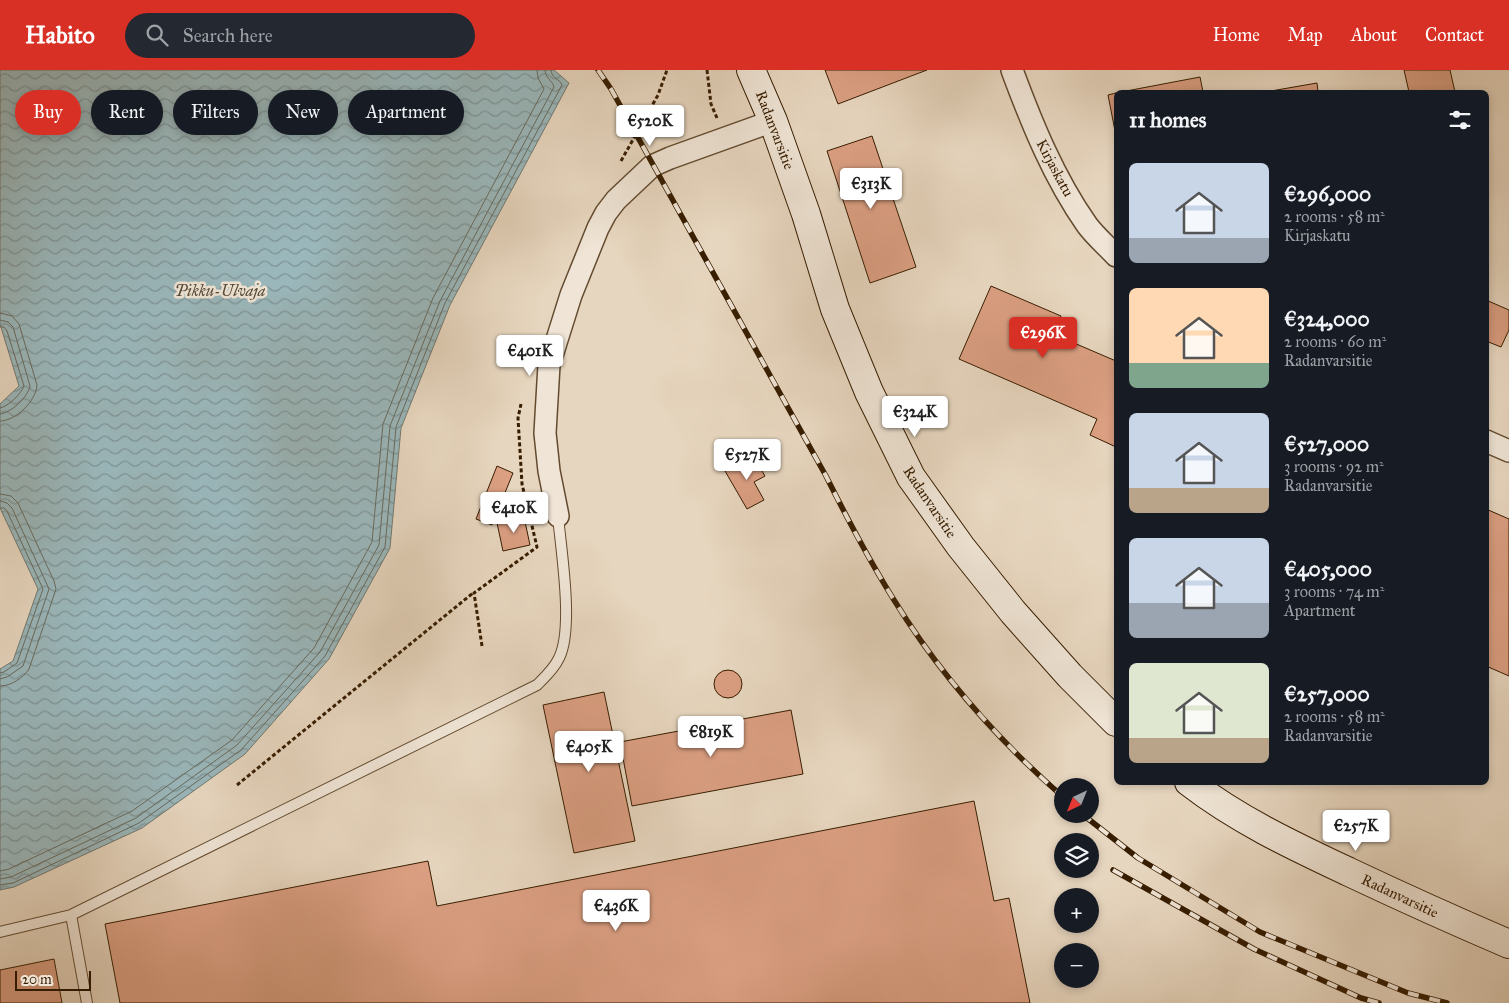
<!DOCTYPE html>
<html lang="en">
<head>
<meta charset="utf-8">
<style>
	body { margin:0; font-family:"IM FELL Great Primer",serif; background:#242831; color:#f1f3f6; height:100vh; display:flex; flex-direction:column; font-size:19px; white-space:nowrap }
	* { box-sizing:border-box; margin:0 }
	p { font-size:16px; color:#9ea1a6 }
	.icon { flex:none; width:28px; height:28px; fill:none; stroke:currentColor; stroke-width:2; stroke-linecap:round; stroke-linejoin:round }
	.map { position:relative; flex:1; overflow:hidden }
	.drawer { position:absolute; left:1114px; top:20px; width:375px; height:695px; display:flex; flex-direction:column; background:#171b24; border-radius:8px; box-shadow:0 2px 8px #0003 }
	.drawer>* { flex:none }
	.top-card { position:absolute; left:15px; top:20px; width:475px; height:45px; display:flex; gap:10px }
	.needle { width:32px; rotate:223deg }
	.fabs { position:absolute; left:1054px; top:708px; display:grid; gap:10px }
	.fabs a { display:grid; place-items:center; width:45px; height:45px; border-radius:50%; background:#171b24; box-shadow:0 2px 8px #0003; font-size:25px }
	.scale { position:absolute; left:15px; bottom:12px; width:76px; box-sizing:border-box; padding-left:5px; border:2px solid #371d00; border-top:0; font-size:14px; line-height:18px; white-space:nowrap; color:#371d00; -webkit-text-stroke:4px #efe4d5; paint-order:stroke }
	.price { position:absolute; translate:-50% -42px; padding:0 11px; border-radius:5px; background:#fff; color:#222; font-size:16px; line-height:32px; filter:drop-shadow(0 1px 2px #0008) }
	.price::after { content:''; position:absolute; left:50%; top:30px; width:15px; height:11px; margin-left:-8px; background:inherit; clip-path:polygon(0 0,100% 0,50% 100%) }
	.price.on { background:#d93025; color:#fff }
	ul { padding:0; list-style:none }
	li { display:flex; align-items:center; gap:15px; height:125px; padding:0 15px }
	li span { display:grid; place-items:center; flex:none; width:140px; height:100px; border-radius:8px; color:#555 }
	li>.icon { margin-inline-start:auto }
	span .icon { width:60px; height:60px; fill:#fffc; stroke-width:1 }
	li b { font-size:21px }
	h2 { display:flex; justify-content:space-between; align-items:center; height:60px; padding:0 15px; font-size:21px }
	.chip { padding:0 18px; border-radius:22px; background:#171b24; box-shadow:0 2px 8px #0003; font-size:18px; line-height:45px }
	.chip.on { background:#d93025; color:#fff }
	header { display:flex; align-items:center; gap:30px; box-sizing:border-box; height:70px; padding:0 25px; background:#d93025; color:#fff }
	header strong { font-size:24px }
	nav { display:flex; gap:28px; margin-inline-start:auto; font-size:18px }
	.search { width:350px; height:45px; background:#242831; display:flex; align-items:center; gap:12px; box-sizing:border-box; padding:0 18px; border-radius:28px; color:#9ea1a6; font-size:19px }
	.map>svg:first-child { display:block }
	.water { fill:url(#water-waves); stroke:#727970 }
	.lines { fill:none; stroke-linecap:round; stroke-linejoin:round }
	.shore { stroke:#686a5e; stroke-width:1 }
	.building { fill:#db9f82; stroke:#371d00 }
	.lane-casing { stroke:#634b30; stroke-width:12 }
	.street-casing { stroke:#634b30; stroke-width:24 }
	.secondary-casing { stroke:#371d00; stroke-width:30 }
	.path { stroke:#371d00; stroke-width:3; stroke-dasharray:4 2.5; stroke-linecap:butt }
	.lane { stroke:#efe4d5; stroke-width:10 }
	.street { stroke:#efe4d5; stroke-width:21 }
	.secondary { stroke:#efe4d5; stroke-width:28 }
	.rail-casing { stroke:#371d00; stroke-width:5.5 }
	.rail { stroke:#efe4d5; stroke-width:4; stroke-dasharray:11; stroke-linecap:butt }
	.labels { text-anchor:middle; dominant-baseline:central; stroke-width:5; stroke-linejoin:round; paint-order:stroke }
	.street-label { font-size:15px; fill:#371d00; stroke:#efe4d5 }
	.water-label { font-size:16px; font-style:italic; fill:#554b38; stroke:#efe4d5 }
</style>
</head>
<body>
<header>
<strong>Habito</strong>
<div class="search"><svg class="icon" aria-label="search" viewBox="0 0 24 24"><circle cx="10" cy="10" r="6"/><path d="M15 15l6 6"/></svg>Search here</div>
<nav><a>Home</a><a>Map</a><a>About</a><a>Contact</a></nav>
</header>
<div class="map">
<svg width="1509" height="933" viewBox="0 0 1509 933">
	<defs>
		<pattern id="water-waves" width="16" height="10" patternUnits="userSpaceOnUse" patternTransform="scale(1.25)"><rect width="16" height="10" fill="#9ab7bb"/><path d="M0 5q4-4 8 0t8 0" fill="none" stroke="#7e9496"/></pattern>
	</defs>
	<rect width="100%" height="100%" fill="#e7d6bf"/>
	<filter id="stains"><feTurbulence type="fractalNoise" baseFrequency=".004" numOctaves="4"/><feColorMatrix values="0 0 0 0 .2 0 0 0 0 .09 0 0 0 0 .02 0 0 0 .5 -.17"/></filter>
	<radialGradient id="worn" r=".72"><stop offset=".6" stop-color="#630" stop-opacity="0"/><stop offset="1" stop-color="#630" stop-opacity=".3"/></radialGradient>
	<path class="water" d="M0 0H554L569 13 450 235 401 358 390 478 329 589 245 684 142 758 14 817 0 820V599L13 591 38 519 0 438V334L19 316 0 254Z"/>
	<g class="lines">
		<path class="shore" d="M0 243 12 246 19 254 37 315C36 331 16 351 0 351
			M0 250 8 252 13 257 30 316C28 327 11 343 0 344
			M0 257H4L7 261 24 316C21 324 9 336 0 338
			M0 424 11 426 18 433 54 511 56 519 29 599C23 608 11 616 0 616
			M0 431 7 433 12 438 49 519 23 596 7 607 0 609
			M0 438H4L7 441 43 519 17 593 4 602 0 603
			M0 801 9 799 132 741 232 670 314 578 372 472 383 354 433 228 544 19 538 8 537 0
			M0 809 11 807 136 748 237 675 320 582 379 475 390 356 440 231 554 17C552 10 545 8 545 0
			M0 815 13 813 139 753 241 680 325 586 385 477 396 357 445 233 562 15C560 9 551 8 551 0"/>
	</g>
	<path class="building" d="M825 0H927L838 34Z
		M1404 0H1450L1455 22H1409Z
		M1200 7 1203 22H1121Z
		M1317 13 1318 22H1271V21Z
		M1116 23V66L1108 25Z
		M872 66 916 197 870 213 827 81Z
		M991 216 1061 246 1053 264 1116 291V377L1090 365 1097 349 959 289Z
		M1486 230 1509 240V260L1501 277 1486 271Z
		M752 385 765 406 754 412 764 430 747 439 725 401Z
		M497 396 513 403 492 455 476 449Z
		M1486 439 1509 449V606L1486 596Z
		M524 447 530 475 503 481 497 453Z
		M714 614a14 14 0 1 1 28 0a14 14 0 1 1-28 0Z
		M604 622 635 771 574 783 543 635Z
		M791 640 803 704 632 736 620 672Z
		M974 731 994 831 1009 828 1030 933H120L105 854 428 791 437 836Z
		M54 889 62 933H0V900Z"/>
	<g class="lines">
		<defs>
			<path id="lane" d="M71 845 87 933
				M0 862 71 845 537 615C545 607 554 599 559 588 574 558 561 481 558 446"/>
			<path id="street" d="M1012 0C1032 54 1054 108 1087 155 1095 166 1107 176 1116 186
				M1486 371 1509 381
				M558 446 549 401 545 363 549 295 571 225 598 158 606 143 616 130 652 96 670 88 773 51"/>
			<path id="secondary" d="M751 0 773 51 806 144 835 239 869 322 911 407 961 477 1013 542 1070 606 1116 652
				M1189 712C1238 750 1294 776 1349 802 1402 827 1455 851 1509 874"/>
		</defs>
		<use href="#lane" class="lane-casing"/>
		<use href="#street" class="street-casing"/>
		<use href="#secondary" class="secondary-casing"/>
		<path class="path" d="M707 0 711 34 717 48
			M621 91 658 25 667 0
			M482 576 474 523 537 477 522 414 518 348 521 334
			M237 715 473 523"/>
		<use href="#lane" class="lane"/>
		<use href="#street" class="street"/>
		<use href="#secondary" class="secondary"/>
		<defs>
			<path id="rail" d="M598 0 611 19 826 406C847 448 869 490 894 530 939 603 998 670 1062 726
				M1082 744 1138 788 1260 862 1408 923 1447 933
				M1113 800 1254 879 1361 928 1379 933"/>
		</defs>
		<use href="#rail" class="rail-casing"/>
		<use href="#rail" class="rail"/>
	</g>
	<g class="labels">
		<g class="street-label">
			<text transform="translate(775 60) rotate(69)">Radanvarsitie</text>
			<text transform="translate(1055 98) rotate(62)">Kirjaskatu</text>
			<text transform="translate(930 432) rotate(56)">Radanvarsitie</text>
			<text transform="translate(1400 826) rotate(25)">Radanvarsitie</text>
		</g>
		<g class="water-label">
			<text x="220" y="220">Pikku-Ulvaja</text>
		</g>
	</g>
	<rect width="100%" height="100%" filter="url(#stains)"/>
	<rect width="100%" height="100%" fill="url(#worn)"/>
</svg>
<div class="fabs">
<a><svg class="needle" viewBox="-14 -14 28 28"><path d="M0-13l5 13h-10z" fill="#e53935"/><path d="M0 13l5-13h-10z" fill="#9ea1a6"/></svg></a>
<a><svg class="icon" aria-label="layers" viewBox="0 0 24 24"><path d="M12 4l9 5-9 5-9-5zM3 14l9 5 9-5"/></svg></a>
<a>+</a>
<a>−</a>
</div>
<div class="scale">20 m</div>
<b class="price" style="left:650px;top:77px">€520K</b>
<b class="price" style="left:871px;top:140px">€313K</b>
<b class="price on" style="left:1043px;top:289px">€296K</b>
<b class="price" style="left:530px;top:307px">€401K</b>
<b class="price" style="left:915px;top:368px">€324K</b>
<b class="price" style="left:747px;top:411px">€527K</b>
<b class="price" style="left:514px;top:464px">€410K</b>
<b class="price" style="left:711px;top:688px">€819K</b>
<b class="price" style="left:589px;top:703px">€405K</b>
<b class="price" style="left:1356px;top:782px">€257K</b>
<b class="price" style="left:616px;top:862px">€436K</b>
<div class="top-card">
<a class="chip on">Buy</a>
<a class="chip">Rent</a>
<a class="chip">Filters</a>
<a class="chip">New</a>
<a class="chip">Apartment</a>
</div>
<section class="drawer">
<h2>11 homes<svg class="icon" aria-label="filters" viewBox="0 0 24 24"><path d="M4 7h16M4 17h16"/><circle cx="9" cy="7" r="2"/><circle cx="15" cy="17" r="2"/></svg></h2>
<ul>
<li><span style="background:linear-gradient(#c9d6e8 75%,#9aa5b1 0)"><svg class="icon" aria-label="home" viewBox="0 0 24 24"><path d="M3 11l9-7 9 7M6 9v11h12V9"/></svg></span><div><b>€296,000</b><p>2 rooms · 58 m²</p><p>Kirjaskatu</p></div></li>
<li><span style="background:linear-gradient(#ffd9b3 75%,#7fa58c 0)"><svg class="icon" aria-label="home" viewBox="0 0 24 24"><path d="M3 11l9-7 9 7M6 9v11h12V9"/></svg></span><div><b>€324,000</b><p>2 rooms · 60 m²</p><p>Radanvarsitie</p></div></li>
<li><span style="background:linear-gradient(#c9d6e8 75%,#b9a48a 0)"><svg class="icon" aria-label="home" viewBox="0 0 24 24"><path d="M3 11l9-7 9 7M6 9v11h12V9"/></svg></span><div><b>€527,000</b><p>3 rooms · 92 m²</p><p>Radanvarsitie</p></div></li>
<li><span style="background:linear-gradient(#c9d6e8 65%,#9aa5b1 0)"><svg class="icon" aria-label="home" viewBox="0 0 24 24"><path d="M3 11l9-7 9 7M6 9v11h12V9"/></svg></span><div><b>€405,000</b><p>3 rooms · 74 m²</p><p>Apartment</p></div></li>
<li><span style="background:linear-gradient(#dfe7d0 75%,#b9a48a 0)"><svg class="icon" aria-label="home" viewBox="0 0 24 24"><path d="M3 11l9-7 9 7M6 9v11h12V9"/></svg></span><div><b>€257,000</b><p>2 rooms · 58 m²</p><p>Radanvarsitie</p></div></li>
</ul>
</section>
</div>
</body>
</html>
